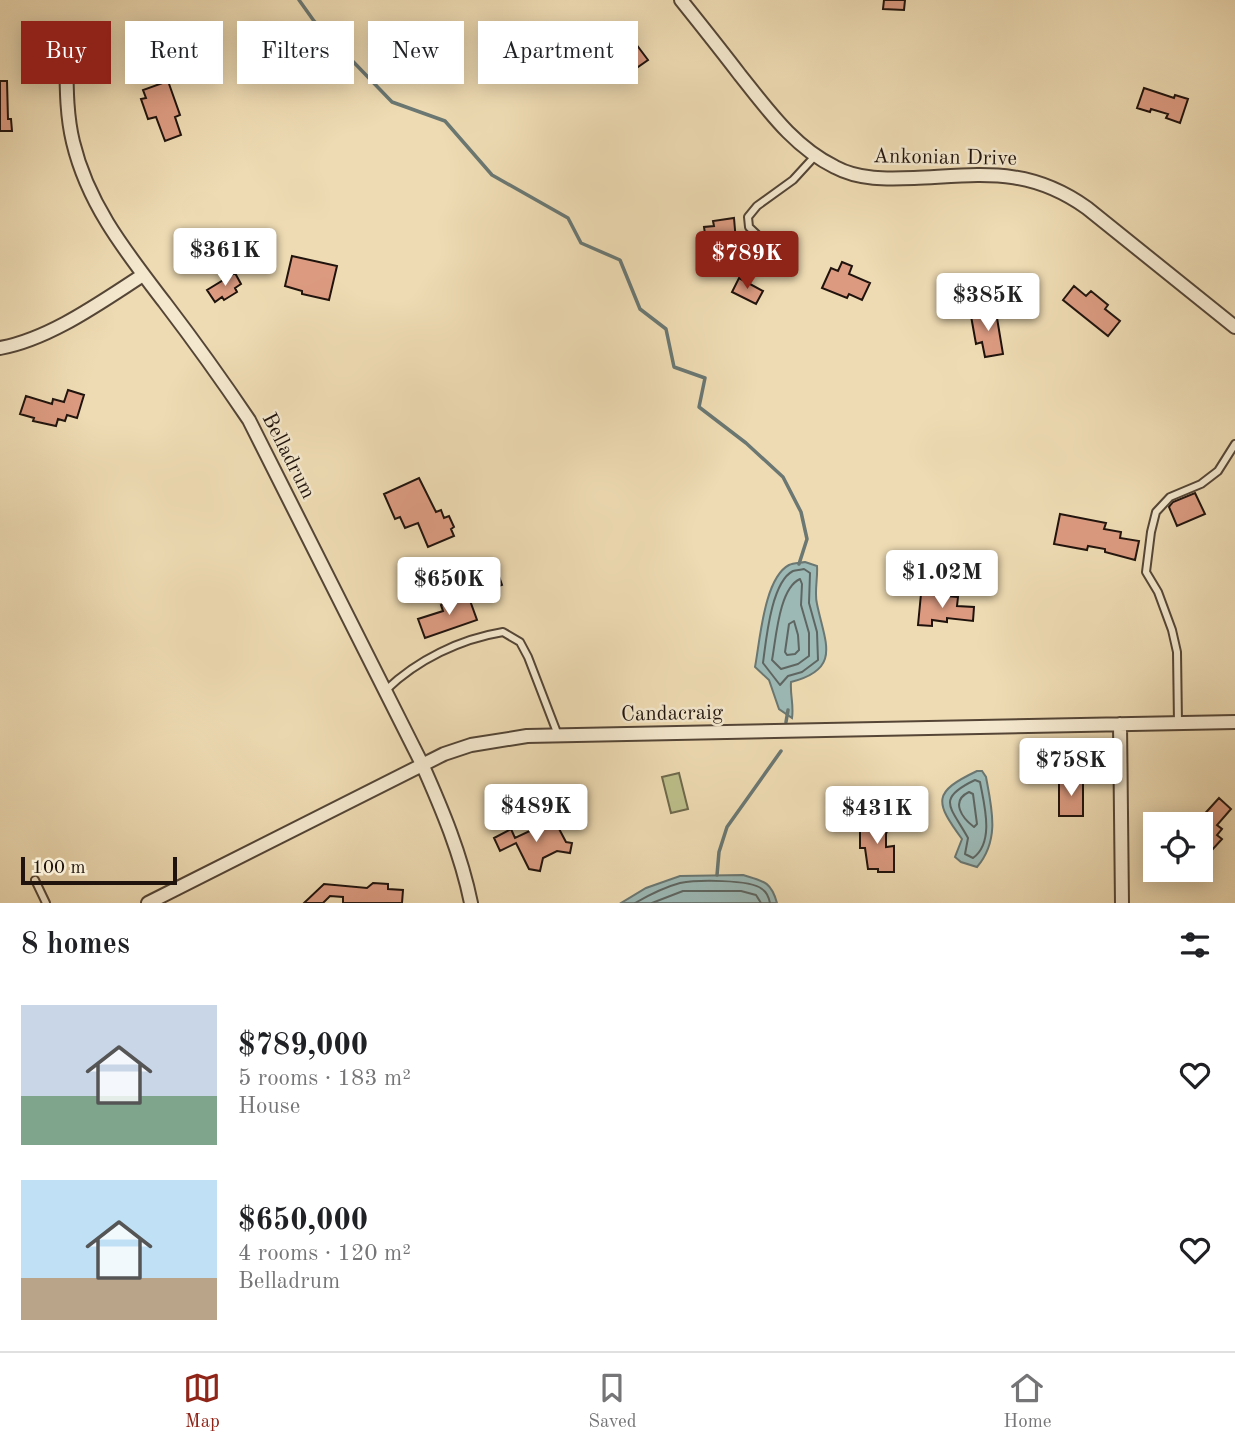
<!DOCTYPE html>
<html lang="en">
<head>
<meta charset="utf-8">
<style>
	body { margin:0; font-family:"Old Standard TT",serif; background:#f2f2f2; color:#202124; height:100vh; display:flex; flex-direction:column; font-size:26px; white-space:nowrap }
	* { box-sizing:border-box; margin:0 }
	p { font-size:23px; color:#757577 }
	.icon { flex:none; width:38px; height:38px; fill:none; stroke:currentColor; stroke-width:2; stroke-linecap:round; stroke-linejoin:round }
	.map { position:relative; height:903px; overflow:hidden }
	.side { display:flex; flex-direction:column; background:#fff; flex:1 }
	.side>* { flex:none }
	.guide { position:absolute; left:21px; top:21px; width:700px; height:63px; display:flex; gap:14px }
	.buttons { position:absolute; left:1143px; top:812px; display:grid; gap:14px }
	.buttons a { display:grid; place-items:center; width:70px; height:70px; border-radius:0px; background:#fff; box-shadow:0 4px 18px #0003; font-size:35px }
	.scale { position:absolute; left:21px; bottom:18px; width:156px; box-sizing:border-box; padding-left:7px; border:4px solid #20130d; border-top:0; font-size:19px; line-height:24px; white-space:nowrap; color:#20130d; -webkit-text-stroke:5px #f4e8ce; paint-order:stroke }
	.price { position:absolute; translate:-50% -60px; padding:0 16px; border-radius:7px; background:#fff; color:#222; font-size:23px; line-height:46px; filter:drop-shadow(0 2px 4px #0008) }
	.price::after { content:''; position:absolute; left:50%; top:42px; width:21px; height:16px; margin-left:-10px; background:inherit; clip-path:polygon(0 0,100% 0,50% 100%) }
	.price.active { background:#8f2418; color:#fff }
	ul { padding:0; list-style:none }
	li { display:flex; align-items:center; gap:21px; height:175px; padding:0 21px }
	li span { display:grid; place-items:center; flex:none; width:196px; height:140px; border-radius:0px; color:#555 }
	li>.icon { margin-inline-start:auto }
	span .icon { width:84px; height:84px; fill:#fffc; stroke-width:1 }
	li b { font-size:30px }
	h2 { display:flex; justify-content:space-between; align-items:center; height:84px; padding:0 21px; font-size:30px }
	.chip { padding:0 24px; border-radius:0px; background:#fff; box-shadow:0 4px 18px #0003; font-size:24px; line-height:63px }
	.chip.active { background:#8f2418; color:#fff }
	.tab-bar { display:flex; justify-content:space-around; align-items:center; height:98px; border-top:2px solid #e0e0e0; background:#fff; font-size:19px; color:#757577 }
	.tab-bar a { display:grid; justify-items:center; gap:4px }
	.tab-bar .active { color:#8f2418 }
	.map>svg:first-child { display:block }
	.green { fill:#bcbf8a; stroke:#6e694c; stroke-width:2 }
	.water { fill:#9cb9b6; stroke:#6a7772; stroke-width:2 }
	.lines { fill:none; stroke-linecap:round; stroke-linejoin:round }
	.shore { stroke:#5e6662; stroke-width:2 }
	.stream { stroke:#6a7772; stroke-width:3.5 }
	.building { fill:#dc9b81; stroke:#20130d; stroke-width:2 }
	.lane-casing { stroke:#544536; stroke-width:10 }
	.street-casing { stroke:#544536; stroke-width:16 }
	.lane { stroke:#f4e8ce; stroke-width:6 }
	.street { stroke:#f4e8ce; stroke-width:12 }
	.labels { text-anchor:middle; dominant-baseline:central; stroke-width:5; stroke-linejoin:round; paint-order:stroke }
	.street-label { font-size:21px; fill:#20130d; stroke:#f4e8ce }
</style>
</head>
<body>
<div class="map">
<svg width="1235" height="903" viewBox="0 0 1235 903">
	<rect width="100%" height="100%" fill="#eedbb3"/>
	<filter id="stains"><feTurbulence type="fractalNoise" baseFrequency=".00286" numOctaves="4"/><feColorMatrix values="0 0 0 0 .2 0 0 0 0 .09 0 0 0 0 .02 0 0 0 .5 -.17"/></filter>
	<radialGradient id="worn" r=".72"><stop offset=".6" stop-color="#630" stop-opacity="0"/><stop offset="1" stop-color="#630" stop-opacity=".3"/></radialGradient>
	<path class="green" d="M679 773 688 809 671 813 662 777Z"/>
	<path class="water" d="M805 562 817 566C818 578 814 593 817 604 825 643 842 669 791 682 790 695 794 705 792 718L779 709 769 680 755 667C760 641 764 578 789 565 793 563 800 563 805 562Z
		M977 771H982L986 777C992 809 1000 840 977 867L961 862 955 857 962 839C934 801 933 792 977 771Z
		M743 875C763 881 771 881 777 903H621L646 888 680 876Z"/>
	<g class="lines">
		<path class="shore" d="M804 569 810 573 809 603 817 632 818 660 802 672 788 676 780 685 763 663C766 641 771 582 793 571 796 570 800 570 804 569Z
			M800 579 802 584 801 605 809 633V656L798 664 781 669 772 660C776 639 779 588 800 579Z
			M794 621 798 635 799 650 795 654 787 655 785 652 789 624Z
			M975 780 980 782C984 804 995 842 973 858L965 854 968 838C951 807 935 799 975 780Z
			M969 792 973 794 977 824 974 827C962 818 950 801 969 792Z
			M635 903C649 895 665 887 680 883 696 880 750 879 762 889 767 892 769 898 770 903
			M652 903 683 891H741L756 895 761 903"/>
		<path class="stream" d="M299 0 314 21 392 102 445 121 492 175 568 218 581 243 620 260 640 309 666 329 674 367 705 378 699 407 746 443 783 477 801 512 807 539 799 564
			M786 722 788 710
			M717 875 719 852 727 827 781 751"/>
	</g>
	<path class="building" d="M884 0H905L904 10 883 9Z
		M624 28 648 60 625 76 618 66 626 61 609 39Z
		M134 48 159 56 154 71 129 63Z
		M0 81H7L8 119H11L12 131H0Z
		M168 81 180 115 175 117 181 135 165 141 156 117 148 119 141 99 146 98 143 90Z
		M1144 88 1174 98 1175 95 1188 99 1180 123 1166 118 1168 114 1151 109 1150 112 1137 108Z
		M734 218 738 265 710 269 704 227 714 226 713 221Z
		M292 256 337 266 329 300 302 294V291L285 286Z
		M842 262 852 266 849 274 870 283 862 300 849 294 847 298 822 288 831 268 838 271Z
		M235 273 241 284 235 288 237 292 224 300 222 297 215 302 207 290Z
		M739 278 763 291 756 304 732 292Z
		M1074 286 1086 296 1091 291 1108 305 1105 309 1120 321 1108 336 1063 300Z
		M996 312 1003 354 985 357 982 342 976 344 971 316Z
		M68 390 84 395 77 418 67 415 65 421 58 419 56 426 33 421 34 418 20 414 26 396 52 404 53 399 64 402Z
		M419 478 436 512 441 510 444 518 449 516 454 527 451 529 454 536 428 547 418 523 405 528 400 517 395 519 384 494Z
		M1195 493 1205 514 1177 526 1169 507 1173 502Z
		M1060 514 1106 523 1104 529 1121 532 1120 538 1139 541 1135 560 1105 552V549L1088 546 1087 550 1054 544Z
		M494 562 502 585 473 595 464 572Z
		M921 594 958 597 957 606 974 607 973 621 947 618V622L932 620V626L918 625Z
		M468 595 477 620 425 638 418 619 443 611 441 605Z
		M1059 781H1083V816H1059Z
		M1219 798 1231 809 1217 825 1222 829 1217 835 1222 839 1213 849 1200 839V819Z
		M864 820 888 821 890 823 886 834V847L894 846V872H878V869H868L865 848H860V830H865Z
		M552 824 557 825 566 842 572 843 570 853 557 851 543 858 540 871 529 869 516 843 500 851 494 838 511 829 515 838 536 828 542 829Z
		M373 883 388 884V889L403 890 402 903H343V897L330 896 323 903H304L324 884 367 888Z"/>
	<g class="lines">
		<defs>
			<path id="lane" d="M764 270 767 244 749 227 748 217 757 206 793 180 815 156
				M386 690C417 660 460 639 503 632L520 642 528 657 558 735
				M1178 723 1177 652 1172 630 1158 592 1146 572 1151 532 1156 512 1170 497 1201 484 1218 471 1235 444
				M35 880 46 903"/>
			<path id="street" d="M681 0C701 25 721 50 740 75 768 110 794 147 835 167 859 180 887 179 914 178 982 175 1028 166 1087 208L1235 327
				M66 41C67 74 65 109 73 142 88 205 126 252 165 303 194 341 222 380 249 420L422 764C442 809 461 854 471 903
				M0 348C50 339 101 302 143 275
				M1120 724 1122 903
				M148 903 444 754 471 745 527 736 1235 722"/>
		</defs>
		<use href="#lane" class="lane-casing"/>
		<use href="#street" class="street-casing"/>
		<use href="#lane" class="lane"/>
		<use href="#street" class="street"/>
	</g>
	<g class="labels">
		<g class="street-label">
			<text transform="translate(945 158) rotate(1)">Ankonian Drive</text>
			<text transform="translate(288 456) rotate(63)">Belladrum</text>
			<text transform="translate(672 714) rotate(-1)">Candacraig</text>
		</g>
	</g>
	<rect width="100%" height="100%" filter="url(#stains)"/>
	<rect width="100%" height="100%" fill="url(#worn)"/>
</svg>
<div class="buttons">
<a><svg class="icon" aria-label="locate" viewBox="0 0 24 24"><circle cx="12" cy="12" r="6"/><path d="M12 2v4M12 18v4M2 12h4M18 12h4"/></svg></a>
</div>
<div class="scale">100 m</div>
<b class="price" style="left:225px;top:288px">$361K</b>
<b class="price active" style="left:747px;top:291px">$789K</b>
<b class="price" style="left:988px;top:333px">$385K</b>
<b class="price" style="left:942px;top:610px">$1.02M</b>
<b class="price" style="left:449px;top:617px">$650K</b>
<b class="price" style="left:1071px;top:798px">$758K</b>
<b class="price" style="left:536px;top:844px">$489K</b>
<b class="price" style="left:877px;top:846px">$431K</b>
<div class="guide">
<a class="chip active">Buy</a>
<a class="chip">Rent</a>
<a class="chip">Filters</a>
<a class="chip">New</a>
<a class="chip">Apartment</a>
</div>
</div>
<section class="side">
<h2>8 homes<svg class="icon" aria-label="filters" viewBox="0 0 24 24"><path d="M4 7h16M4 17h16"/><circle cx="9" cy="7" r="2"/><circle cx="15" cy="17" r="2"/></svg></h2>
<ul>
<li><span style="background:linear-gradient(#c9d6e8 65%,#7fa58c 0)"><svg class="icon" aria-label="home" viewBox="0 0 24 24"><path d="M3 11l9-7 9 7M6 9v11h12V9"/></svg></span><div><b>$789,000</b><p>5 rooms · 183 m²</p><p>House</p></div><svg class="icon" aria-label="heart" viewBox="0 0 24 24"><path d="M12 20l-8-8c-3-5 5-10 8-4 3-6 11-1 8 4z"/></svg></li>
<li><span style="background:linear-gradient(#bfe0f5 70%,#b9a48a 0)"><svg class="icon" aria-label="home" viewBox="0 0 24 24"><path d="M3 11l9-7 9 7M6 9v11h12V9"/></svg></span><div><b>$650,000</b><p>4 rooms · 120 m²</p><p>Belladrum</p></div><svg class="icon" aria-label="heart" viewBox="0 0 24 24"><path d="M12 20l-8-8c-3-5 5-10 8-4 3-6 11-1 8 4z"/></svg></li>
</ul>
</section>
<nav class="tab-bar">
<a class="active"><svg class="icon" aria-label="map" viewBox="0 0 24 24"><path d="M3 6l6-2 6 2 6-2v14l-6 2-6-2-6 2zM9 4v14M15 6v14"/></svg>Map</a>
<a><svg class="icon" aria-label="saved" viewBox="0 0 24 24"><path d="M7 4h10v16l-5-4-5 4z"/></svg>Saved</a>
<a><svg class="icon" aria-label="home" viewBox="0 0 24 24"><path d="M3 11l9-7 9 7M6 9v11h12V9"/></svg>Home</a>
</nav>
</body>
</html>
